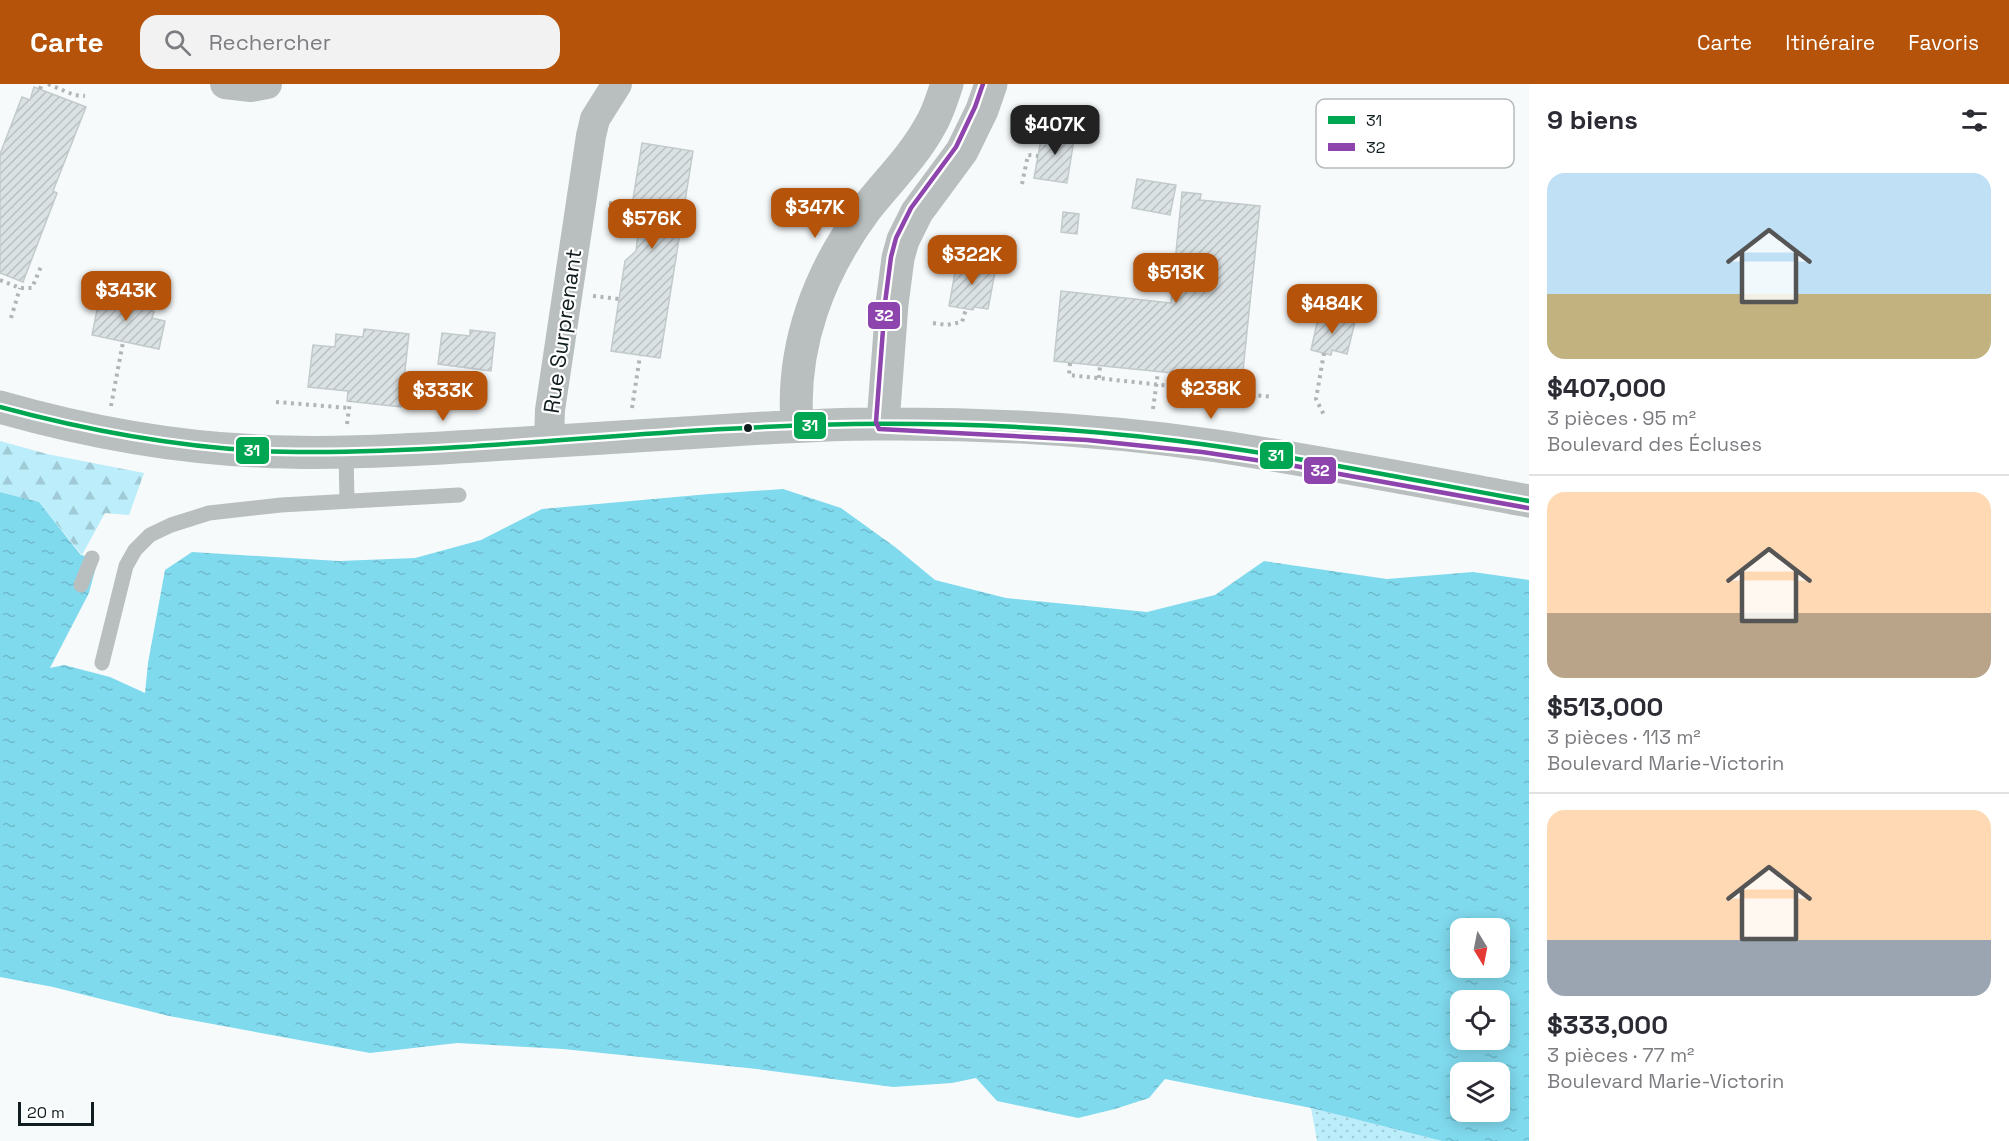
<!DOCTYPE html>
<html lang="fr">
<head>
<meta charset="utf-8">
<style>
	body { margin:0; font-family:"Space Grotesk",sans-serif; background:#f2f2f3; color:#2b2b33; height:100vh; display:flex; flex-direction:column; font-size:22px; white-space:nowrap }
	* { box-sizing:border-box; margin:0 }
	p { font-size:20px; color:#7c7c81 }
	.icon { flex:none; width:33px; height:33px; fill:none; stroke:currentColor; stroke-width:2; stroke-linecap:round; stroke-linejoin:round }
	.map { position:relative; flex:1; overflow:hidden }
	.sheet { display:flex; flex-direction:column; background:#fff; width:480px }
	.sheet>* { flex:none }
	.needle { width:39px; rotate:170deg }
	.controls { position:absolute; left:1450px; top:834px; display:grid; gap:12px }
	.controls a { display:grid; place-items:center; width:60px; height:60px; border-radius:12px; background:#fff; box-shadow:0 3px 15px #0003; font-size:30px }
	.scale { position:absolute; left:18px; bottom:15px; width:76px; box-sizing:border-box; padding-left:6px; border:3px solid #101c1f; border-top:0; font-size:16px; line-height:21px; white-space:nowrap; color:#101c1f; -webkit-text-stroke:4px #fff; paint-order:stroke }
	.price { position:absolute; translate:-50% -51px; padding:0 14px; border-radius:12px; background:#b45309; color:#fff; font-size:20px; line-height:39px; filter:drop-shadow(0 2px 3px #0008) }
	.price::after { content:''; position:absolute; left:50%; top:36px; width:18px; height:14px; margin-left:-9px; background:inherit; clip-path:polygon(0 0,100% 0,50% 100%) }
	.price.selected { background:#222; color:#fff }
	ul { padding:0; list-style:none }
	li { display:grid; align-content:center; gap:12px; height:318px; padding:0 18px }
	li+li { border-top:2px solid #e1e1e2 }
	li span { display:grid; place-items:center; height:186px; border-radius:18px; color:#555 }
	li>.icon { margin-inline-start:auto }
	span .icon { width:108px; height:108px; fill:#fffc; stroke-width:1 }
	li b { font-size:26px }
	h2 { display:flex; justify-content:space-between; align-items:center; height:72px; padding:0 18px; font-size:26px }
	header { display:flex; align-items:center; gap:36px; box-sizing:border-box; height:84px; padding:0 30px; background:#b45309; color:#fff }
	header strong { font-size:28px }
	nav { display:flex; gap:33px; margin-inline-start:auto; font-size:21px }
	.search { width:420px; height:54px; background:#f2f2f3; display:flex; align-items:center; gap:15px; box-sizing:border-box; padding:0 21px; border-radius:18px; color:#7c7c81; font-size:22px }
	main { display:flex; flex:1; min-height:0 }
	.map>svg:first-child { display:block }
	.grass { fill:url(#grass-dots) }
	.forest { fill:url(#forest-firs) }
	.water { fill:url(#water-ripples); fill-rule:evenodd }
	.building { fill:url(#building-hatch); stroke:#c2cacb; stroke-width:1.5 }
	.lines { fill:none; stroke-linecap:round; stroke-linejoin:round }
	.path { stroke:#b1b5b6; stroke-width:4; stroke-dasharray:3 4.5; stroke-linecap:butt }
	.service { stroke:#b9bebf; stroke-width:15 }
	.minor { stroke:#b9bebf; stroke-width:30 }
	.tertiary { stroke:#b9bebf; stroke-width:33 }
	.bus-1-casing { stroke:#fff; stroke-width:9 }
	.bus-2-casing { stroke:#fff; stroke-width:9 }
	.bus-1 { stroke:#00a651; stroke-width:4.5 }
	.bus-2 { stroke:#8e44ad; stroke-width:4.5 }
	.bus-dot { fill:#101c1f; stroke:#fff; stroke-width:2 }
	.labels { text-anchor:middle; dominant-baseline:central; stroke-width:4.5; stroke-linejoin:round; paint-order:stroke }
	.street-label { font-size:22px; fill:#101c1f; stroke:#fff }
	.key { fill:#fff; stroke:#b7bbbc; stroke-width:1.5 }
	.key-label { font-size:16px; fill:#101c1f }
	.line-badge { stroke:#fff; stroke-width:2 }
	.badge-label { font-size:16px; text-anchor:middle; font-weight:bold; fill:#fff }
</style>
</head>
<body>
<header>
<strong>Carte</strong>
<div class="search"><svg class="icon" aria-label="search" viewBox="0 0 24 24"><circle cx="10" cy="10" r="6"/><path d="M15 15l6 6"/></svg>Rechercher</div>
<nav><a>Carte</a><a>Itinéraire</a><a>Favoris</a></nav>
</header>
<main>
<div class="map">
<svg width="1529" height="1057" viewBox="0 0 1529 1057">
	<defs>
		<pattern id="grass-dots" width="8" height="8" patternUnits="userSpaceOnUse" patternTransform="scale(1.5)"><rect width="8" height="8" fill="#bbedfa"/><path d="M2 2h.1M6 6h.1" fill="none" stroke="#a0cbd6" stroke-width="1.8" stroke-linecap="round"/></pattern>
		<pattern id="forest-firs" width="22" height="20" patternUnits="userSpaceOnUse" patternTransform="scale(1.5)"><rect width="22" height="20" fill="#bbedfa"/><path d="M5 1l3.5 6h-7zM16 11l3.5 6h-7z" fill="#a0cbd6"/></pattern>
		<pattern id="water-ripples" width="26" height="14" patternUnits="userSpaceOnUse" patternTransform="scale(1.5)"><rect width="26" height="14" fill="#80daee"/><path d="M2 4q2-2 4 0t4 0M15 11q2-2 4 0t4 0" fill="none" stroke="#6ebacc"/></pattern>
		<pattern id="building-hatch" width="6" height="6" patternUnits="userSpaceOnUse" patternTransform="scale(1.5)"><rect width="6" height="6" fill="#dbe2e4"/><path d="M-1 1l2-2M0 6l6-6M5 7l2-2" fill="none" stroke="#bbc1c3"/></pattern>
	</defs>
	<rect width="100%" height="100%" fill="#f7fafb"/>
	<path class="grass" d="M1311 1024 1442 1057H1317Z"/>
	<path class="forest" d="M0 357 47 370 144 389 129 431 105 429 82 471 39 418 0 408Z"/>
	<path class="water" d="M783 405 841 424 895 463 935 496 1006 514 1147 528 1215 511 1264 477 1387 495 1473 488 1529 496V1057H1442L1311 1024 1165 995 1149 1014 1115 1025 1078 1034 997 1017 976 994 952 999 893 1003 757 985 563 965 457 959 370 969 169 932 53 903 0 893V408L39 418 81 471 98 475 89 509 50 584 64 581 110 593 145 609 148 579 165 486 192 468 339 477 415 474 481 456 542 425 709 410ZM1461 844H1500V884H1461ZM1461 916H1500V956H1461ZM1461 988H1500V1028H1461Z"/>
	<path class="building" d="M34 3 86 23 53 107 57 109 23 198 0 189V70L22 13 30 16Z
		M1043 44 1075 49 1067 99 1034 94Z
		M642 59 693 67 660 274 611 267 625 177 636 167 638 150 629 140Z
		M1137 95 1176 101 1170 131 1132 124Z
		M1182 108 1201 110 1200 116 1260 122 1242 296 1054 277 1061 207 1171 219Z
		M1063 128 1079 130 1077 150 1061 148Z
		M957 177 996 183 988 225 974 223 973 226 949 222Z
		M88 208 103 211V214L150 223 154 228 152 234 165 237 159 265 92 251 98 221 86 219Z
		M1319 230 1355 238 1347 270 1332 266 1331 271 1311 266Z
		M364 245 409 250 401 323 347 317 348 307 308 303 313 261 335 263 336 250 363 253Z
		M470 246 495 249 491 287 438 280 442 249 470 252Z"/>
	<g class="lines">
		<path class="path" d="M48 0 74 11 85 12
			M40 5 42 0
			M1022 100 1028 71 1038 72
			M609 119 632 122
			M0 196 20 204H32L42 180
			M593 212 619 215
			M11 234 20 204
			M933 239 946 241 962 238 966 225
			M1324 269 1316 315 1324 331
			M1070 279 1069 291 1273 313
			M1099 294 1100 282
			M468 299 469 284
			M276 318 349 324
			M111 322 123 258
			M632 324 640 272
			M1153 325 1158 288
			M347 340 350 317"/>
		<path class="service" d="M346 369 347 417
			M81 501 92 474
			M102 579 126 482 135 466 150 451 171 441 209 429 281 421 459 411"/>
		<path class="minor" d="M225 0 251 3 267 0
			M549 357 550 326 591 52 595 35 617 0"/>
		<path class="tertiary" d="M0 323C84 347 171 363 259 367 331 371 403 366 475 362 540 358 604 354 668 350 738 346 807 340 877 340 990 339 1105 346 1217 362 1321 378 1425 398 1529 417
			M883 339 892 220 898 174 903 156 917 128 962 67 982 26 991 0
			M797 341C791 262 819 188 866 125 887 98 913 73 930 42 938 29 942 14 947 0"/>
		<defs>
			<path id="bus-1" d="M0 323C85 346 171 362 259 367 326 370 393 367 460 363 591 355 722 342 854 340 962 339 1071 343 1178 357 1296 372 1412 396 1529 417"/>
			<path id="bus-2" d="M983 0 975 23 956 63 911 124 896 154 891 173 885 219 876 338 879 345 1087 356 1202 368 1295 382 1528 424"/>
		</defs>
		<use href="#bus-1" class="bus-1-casing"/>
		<use href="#bus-2" class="bus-2-casing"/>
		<use href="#bus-1" class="bus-1"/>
		<use href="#bus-2" class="bus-2"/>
	</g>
	<circle class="bus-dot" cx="748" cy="344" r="5"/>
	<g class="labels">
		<g class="street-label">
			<text transform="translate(562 247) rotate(-82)">Rue Surprenant</text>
		</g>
	</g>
	<rect x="1316" y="15" width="198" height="69" rx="9" class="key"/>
	<rect x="1328" y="32" width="27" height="8" fill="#00a651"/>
	<rect x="1328" y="59" width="27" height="8" fill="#8e44ad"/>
	<g class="key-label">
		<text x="1366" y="42">31</text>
		<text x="1366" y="69">32</text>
	</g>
	<g class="line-badge">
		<rect x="867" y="217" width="34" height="29" rx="6" fill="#8e44ad"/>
		<rect x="793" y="327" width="34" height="29" rx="6" fill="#00a651"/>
		<rect x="235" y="352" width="35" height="29" rx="6" fill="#00a651"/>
		<rect x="1259" y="357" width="35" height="29" rx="6" fill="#00a651"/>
		<rect x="1303" y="372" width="34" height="29" rx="6" fill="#8e44ad"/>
	</g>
	<g class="badge-label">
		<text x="884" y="237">32</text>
		<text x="810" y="347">31</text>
		<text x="252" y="372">31</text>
		<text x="1276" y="377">31</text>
		<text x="1320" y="392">32</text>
	</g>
</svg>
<div class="controls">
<a><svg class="needle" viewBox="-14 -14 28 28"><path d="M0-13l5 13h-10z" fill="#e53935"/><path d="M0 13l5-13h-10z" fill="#7c7c81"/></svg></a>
<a><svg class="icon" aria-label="locate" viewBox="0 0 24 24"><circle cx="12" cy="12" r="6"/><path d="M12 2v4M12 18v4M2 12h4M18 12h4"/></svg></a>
<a><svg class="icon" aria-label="layers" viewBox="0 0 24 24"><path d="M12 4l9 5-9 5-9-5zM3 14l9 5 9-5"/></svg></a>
</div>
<div class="scale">20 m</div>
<b class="price selected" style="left:1055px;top:72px">$407K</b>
<b class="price" style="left:815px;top:155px">$347K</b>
<b class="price" style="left:652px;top:166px">$576K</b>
<b class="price" style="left:972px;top:202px">$322K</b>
<b class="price" style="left:1176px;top:220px">$513K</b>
<b class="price" style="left:126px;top:238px">$343K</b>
<b class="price" style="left:1332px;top:251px">$484K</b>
<b class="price" style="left:1211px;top:336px">$238K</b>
<b class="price" style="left:443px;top:338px">$333K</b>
</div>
<section class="sheet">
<h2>9 biens<svg class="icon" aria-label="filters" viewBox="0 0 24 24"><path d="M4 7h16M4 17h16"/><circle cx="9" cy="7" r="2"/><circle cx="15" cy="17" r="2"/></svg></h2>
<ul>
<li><span style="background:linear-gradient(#bfe0f5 65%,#c2b280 0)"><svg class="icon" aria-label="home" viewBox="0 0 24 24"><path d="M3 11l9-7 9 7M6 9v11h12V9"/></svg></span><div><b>$407,000</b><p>3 pièces · 95 m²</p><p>Boulevard des Écluses</p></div></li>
<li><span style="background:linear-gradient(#ffd9b3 65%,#b9a48a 0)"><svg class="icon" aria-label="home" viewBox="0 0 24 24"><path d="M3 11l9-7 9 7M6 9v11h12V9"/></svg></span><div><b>$513,000</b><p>3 pièces · 113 m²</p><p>Boulevard Marie-Victorin</p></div></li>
<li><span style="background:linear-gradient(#ffd9b3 70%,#9aa5b1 0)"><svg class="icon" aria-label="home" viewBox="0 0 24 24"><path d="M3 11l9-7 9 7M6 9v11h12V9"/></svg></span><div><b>$333,000</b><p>3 pièces · 77 m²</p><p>Boulevard Marie-Victorin</p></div></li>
</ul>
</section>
</main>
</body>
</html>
